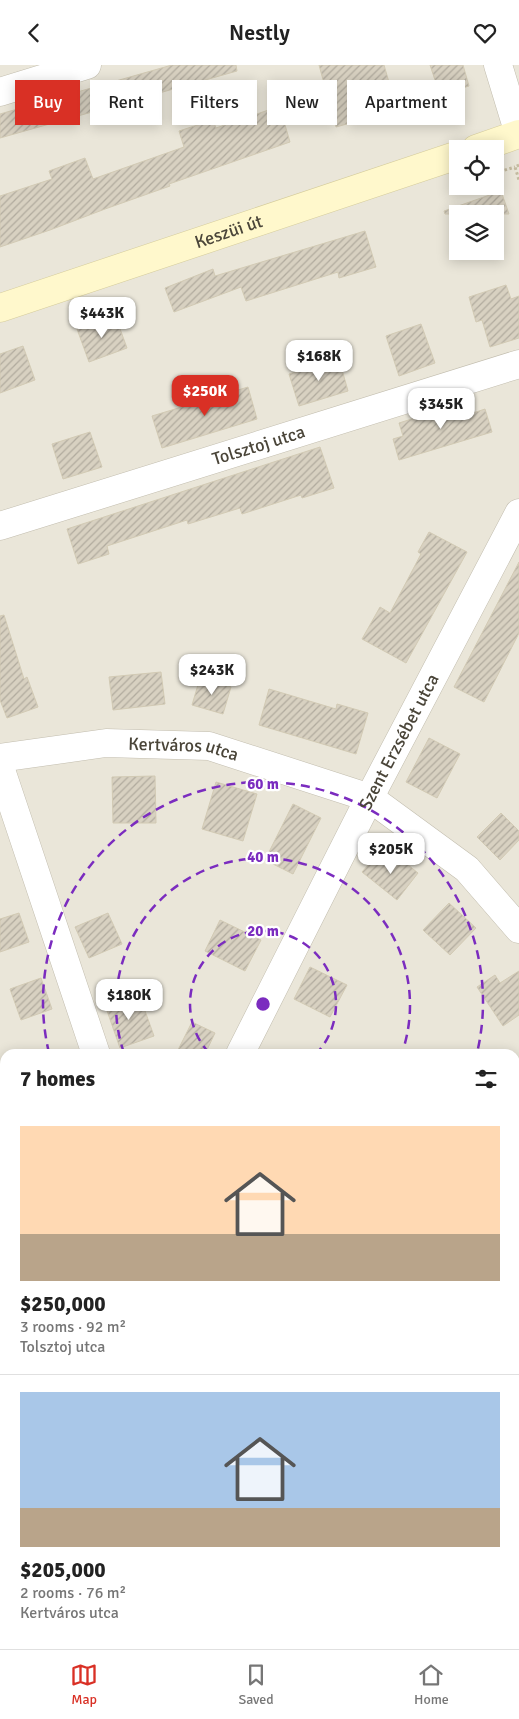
<!DOCTYPE html>
<html lang="en">
<head>
<meta charset="utf-8">
<style>
	body { margin:0; font-family:Signika,sans-serif; background:#f2f2f2; color:#222; height:100vh; display:flex; flex-direction:column; font-size:19px; white-space:nowrap }
	* { box-sizing:border-box; margin:0 }
	p { font-size:16px; color:#767676 }
	.icon { flex:none; width:28px; height:28px; fill:none; stroke:currentColor; stroke-width:2; stroke-linecap:round; stroke-linejoin:round }
	.map { position:relative; flex:1; overflow:hidden }
	.drawer { position:absolute; left:0px; top:984px; width:520px; height:601px; display:flex; flex-direction:column; background:#fff; border-radius:15px 15px 0 0; box-shadow:0 2px 12px #0003 }
	.drawer>* { flex:none }
	.guide { position:absolute; left:15px; top:15px; width:490px; height:45px; display:flex; gap:10px }
	.buttons { position:absolute; left:449px; top:75px; display:grid; gap:10px }
	.buttons a { display:grid; place-items:center; width:55px; height:55px; border-radius:0px; background:#fff; box-shadow:0 2px 12px #0003; font-size:25px }
	.price { position:absolute; translate:-50% -42px; padding:0 11px; border-radius:10px; background:#fff; color:#222; font-size:16px; line-height:32px; filter:drop-shadow(0 1px 2px #0008) }
	.price::after { content:''; position:absolute; left:50%; top:30px; width:15px; height:11px; margin-left:-8px; background:inherit; clip-path:polygon(0 0,100% 0,50% 100%) }
	.price.on { background:#d93025; color:#fff }
	ul { padding:0; list-style:none }
	li { display:grid; align-content:center; gap:10px; height:265px; padding:0 20px }
	li+li { border-top:1px solid #e0e0e0 }
	li span { display:grid; place-items:center; height:155px; border-radius:0px; color:#555 }
	li>.icon { margin-inline-start:auto }
	span .icon { width:90px; height:90px; fill:#fffc; stroke-width:1 }
	li b { font-size:21px }
	h2 { display:flex; justify-content:space-between; align-items:center; height:60px; padding:0 20px; font-size:21px }
	.pill { padding:0 18px; border-radius:0px; background:#fff; box-shadow:0 2px 12px #0003; font-size:18px; line-height:45px }
	.pill.on { background:#d93025; color:#fff }
	header { display:flex; justify-content:space-between; align-items:center; height:65px; padding:0 20px; background:#fff; font-size:22px; font-weight:600 }
	.tab-bar { display:flex; justify-content:space-around; align-items:center; height:70px; border-top:1px solid #e0e0e0; background:#fff; font-size:14px; color:#767676 }
	.tab-bar a { display:grid; justify-items:center; gap:2px }
	.tab-bar .on { color:#d93025 }
	.map>svg:first-child { display:block }
	.residential { fill:#eae6d9; fill-rule:evenodd }
	.park { fill:#cce9b5 }
	.building { fill:url(#building-hatch); stroke:#d2cab4 }
	.lines { fill:none; stroke-linecap:round; stroke-linejoin:round }
	.street-casing { stroke:#c2bdae; stroke-width:29 }
	.secondary-casing { stroke:#d5cc9b; stroke-width:29 }
	.path { stroke:#c3ba9f; stroke-width:3; stroke-dasharray:2.5 2.5; stroke-linecap:butt }
	.street { stroke:#fff; stroke-width:28 }
	.secondary { stroke:#fff8cc; stroke-width:28 }
	.ring { fill:none; stroke:#7b2cbf; stroke-width:2.5; stroke-dasharray:9 6 }
	.labels { text-anchor:middle; dominant-baseline:central; stroke-width:4.5; stroke-linejoin:round; paint-order:stroke }
	.street-label { font-size:18px; fill:#4a4539; stroke:#fff }
	.centre { fill:#7b2cbf; stroke:#fff; stroke-width:2.5 }
	.ring-label { font-size:15px; text-anchor:middle; font-weight:bold; fill:#7b2cbf; stroke:#fff; stroke-width:4.5; stroke-linejoin:round; paint-order:stroke }
</style>
</head>
<body>
<header><svg class="icon" aria-label="back" viewBox="0 0 24 24"><path d="M15 5l-7 7 7 7"/></svg>Nestly<svg class="icon" aria-label="heart" viewBox="0 0 24 24"><path d="M12 20l-8-8c-3-5 5-10 8-4 3-6 11-1 8 4z"/></svg></header>
<div class="map">
<svg width="519" height="1584" viewBox="0 0 519 1584">
	<defs>
		<pattern id="building-hatch" width="6" height="6" patternUnits="userSpaceOnUse" patternTransform="scale(1.25)"><rect width="6" height="6" fill="#d8d1c1"/><path d="M-1 1l2-2M0 6l6-6M5 7l2-2" fill="none" stroke="#b1ab9e"/></pattern>
	</defs>
	<rect width="100%" height="100%" fill="#f6f4eb"/>
	<path class="residential" d="M0 0H519V1584H0ZM458 84H495V121H458ZM458 149H495V186H458ZM5 989H515V1580H5Z"/>
	<path class="park" d="M0 1260 5 1265V1396L0 1400Z"/>
	<path class="building" d="M172 0H236L237 6 0 73V49Z
		M319 0H384L397 45 336 62Z
		M430 0H463L469 21 440 30Z
		M286 39 293 57 285 60 290 77 169 119 170 121 105 144 50 165 0 182V131L52 114 49 106 85 93 93 114 184 82 179 66 213 55 216 63Z
		M501 126 509 149H445L444 146Z
		M365 166 376 202 339 213 338 207 246 236 241 222 174 247 165 223 213 204 215 211Z
		M506 220 511 234 519 231V273L490 282 482 255 476 257 469 232Z
		M115 250 127 283 89 297 77 264Z
		M421 259 435 298 399 311 386 271Z
		M23 281 35 315 0 328V289Z
		M339 294 348 326 299 341 289 309Z
		M248 322 257 354 162 383 152 351Z
		M469 336 473 348 485 344 492 367 399 395 393 374 403 371 399 358Z
		M90 367 102 402 63 414 52 379Z
		M320 382 334 423 302 433 301 430 242 449 240 443 188 459 187 455 107 481 109 489 78 499 67 464Z
		M429 467 467 487 406 598 362 574 380 542 390 548 421 489 418 487Z
		M519 497V568L484 637 454 622Z
		M4 550 24 614 27 612 38 642 7 653 0 635V551Z
		M161 607 165 639 113 645 109 612Z
		M200 613 231 622 223 649 192 640Z
		M269 624 336 644 337 639 368 648 356 689 259 660Z
		M429 673 460 689 437 733 406 717Z
		M155 711 156 758H113L112 712Z
		M216 717 257 729 243 776 202 764Z
		M293 739 321 753 293 809 265 795Z
		M501 748 519 766V775L500 795 477 772Z
		M392 787 418 808 397 835 362 807 376 791 384 797Z
		M449 838 476 863 450 890 423 865Z
		M19 848 29 877 0 887V854Z
		M108 848 122 879 89 893 75 862Z
		M220 855 261 875 245 906 205 886Z
		M310 902 347 920 330 952 294 934Z
		M519 906V950L503 961 477 922 495 910 500 918Z
		M41 913 52 944 21 955 10 924Z
		M139 929 154 971 120 983 105 940Z
		M192 957 215 968 205 989H176Z"/>
	<g class="lines">
		<defs>
			<g id="street">
				<path d="M498 0 519 69"/>
				<path d="M0 27 87 0"/>
				<path id="s1" d="M0 461 519 299"/>
				<path id="s2" d="M0 693 106 678 209 681 370 733 467 804 519 864"/>
				<path d="M0 702 96 989"/>
				<path id="s3" d="M240 989 373 726 519 448"/>
				<path d="M515 1068H519"/>
				<path d="M0 1170 5 1165"/>
				<path d="M0 1260 5 1265"/>
				<path d="M0 1400 5 1396"/>
				<path d="M515 1415 519 1418"/>
				<path d="M515 1461 519 1457"/>
				<path d="M0 1530 5 1538"/>
				<path d="M31 1580 34 1584"/>
				<path d="M271 1580 274 1584"/>
				<path d="M380 1584 385 1580"/>
			</g>
			<g id="secondary">
				<path d="M476 84 519 69"/>
				<path id="s4" d="M0 243 458 90"/>
			</g>
		</defs>
		<use href="#street" class="street-casing"/>
		<use href="#secondary" class="secondary-casing"/>
		<path class="path" d="M519 100 515 102 519 115
			M495 108 515 102
			M0 1327 5 1332
			M0 1480 4 1485 0 1489"/>
		<use href="#street" class="street"/>
		<use href="#secondary" class="secondary"/>
	</g>
	<g class="ring">
		<path d="M209 988A73 73 0 1 1 317 988"/>
		<path d="M124 988A147 147 0 1 1 402 988"/>
		<path d="M49 988A220 220 0 1 1 477 988"/>
	</g>
	<g class="labels">
		<g class="street-label">
			<text stroke="none"><textPath href="#s4" startOffset="241">Keszüi út</textPath></text>
			<text stroke="none"><textPath href="#s1" startOffset="271">Tolsztoj utca</textPath></text>
			<text stroke="none"><textPath href="#s3" startOffset="350">Szent Erzsébet utca</textPath></text>
			<text stroke="none"><textPath href="#s2" startOffset="185">Kertváros utca</textPath></text>
		</g>
	</g>
	<circle cx="263" cy="939" r="8" class="centre"/>
	<g class="ring-label">
		<text x="263" y="724">60 m</text>
		<text x="263" y="797">40 m</text>
		<text x="263" y="871">20 m</text>
	</g>
</svg>
<div class="buttons">
<a><svg class="icon" aria-label="locate" viewBox="0 0 24 24"><circle cx="12" cy="12" r="6"/><path d="M12 2v4M12 18v4M2 12h4M18 12h4"/></svg></a>
<a><svg class="icon" aria-label="layers" viewBox="0 0 24 24"><path d="M12 4l9 5-9 5-9-5zM3 14l9 5 9-5"/></svg></a>
</div>
<b class="price" style="left:102px;top:274px">$443K</b>
<b class="price" style="left:319px;top:317px">$168K</b>
<b class="price on" style="left:205px;top:352px">$250K</b>
<b class="price" style="left:441px;top:365px">$345K</b>
<b class="price" style="left:212px;top:631px">$243K</b>
<b class="price" style="left:391px;top:810px">$205K</b>
<b class="price" style="left:129px;top:956px">$180K</b>
<div class="guide">
<a class="pill on">Buy</a>
<a class="pill">Rent</a>
<a class="pill">Filters</a>
<a class="pill">New</a>
<a class="pill">Apartment</a>
</div>
<section class="drawer">
<h2>7 homes<svg class="icon" aria-label="filters" viewBox="0 0 24 24"><path d="M4 7h16M4 17h16"/><circle cx="9" cy="7" r="2"/><circle cx="15" cy="17" r="2"/></svg></h2>
<ul>
<li><span style="background:linear-gradient(#ffd9b3 70%,#b9a48a 0)"><svg class="icon" aria-label="home" viewBox="0 0 24 24"><path d="M3 11l9-7 9 7M6 9v11h12V9"/></svg></span><div><b>$250,000</b><p>3 rooms · 92 m²</p><p>Tolsztoj utca</p></div></li>
<li><span style="background:linear-gradient(#a9c7e8 75%,#b9a48a 0)"><svg class="icon" aria-label="home" viewBox="0 0 24 24"><path d="M3 11l9-7 9 7M6 9v11h12V9"/></svg></span><div><b>$205,000</b><p>2 rooms · 76 m²</p><p>Kertváros utca</p></div></li>
</ul>
</section>
</div>
<nav class="tab-bar">
<a class="on"><svg class="icon" aria-label="map" viewBox="0 0 24 24"><path d="M3 6l6-2 6 2 6-2v14l-6 2-6-2-6 2zM9 4v14M15 6v14"/></svg>Map</a>
<a><svg class="icon" aria-label="saved" viewBox="0 0 24 24"><path d="M7 4h10v16l-5-4-5 4z"/></svg>Saved</a>
<a><svg class="icon" aria-label="home" viewBox="0 0 24 24"><path d="M3 11l9-7 9 7M6 9v11h12V9"/></svg>Home</a>
</nav>
</body>
</html>
